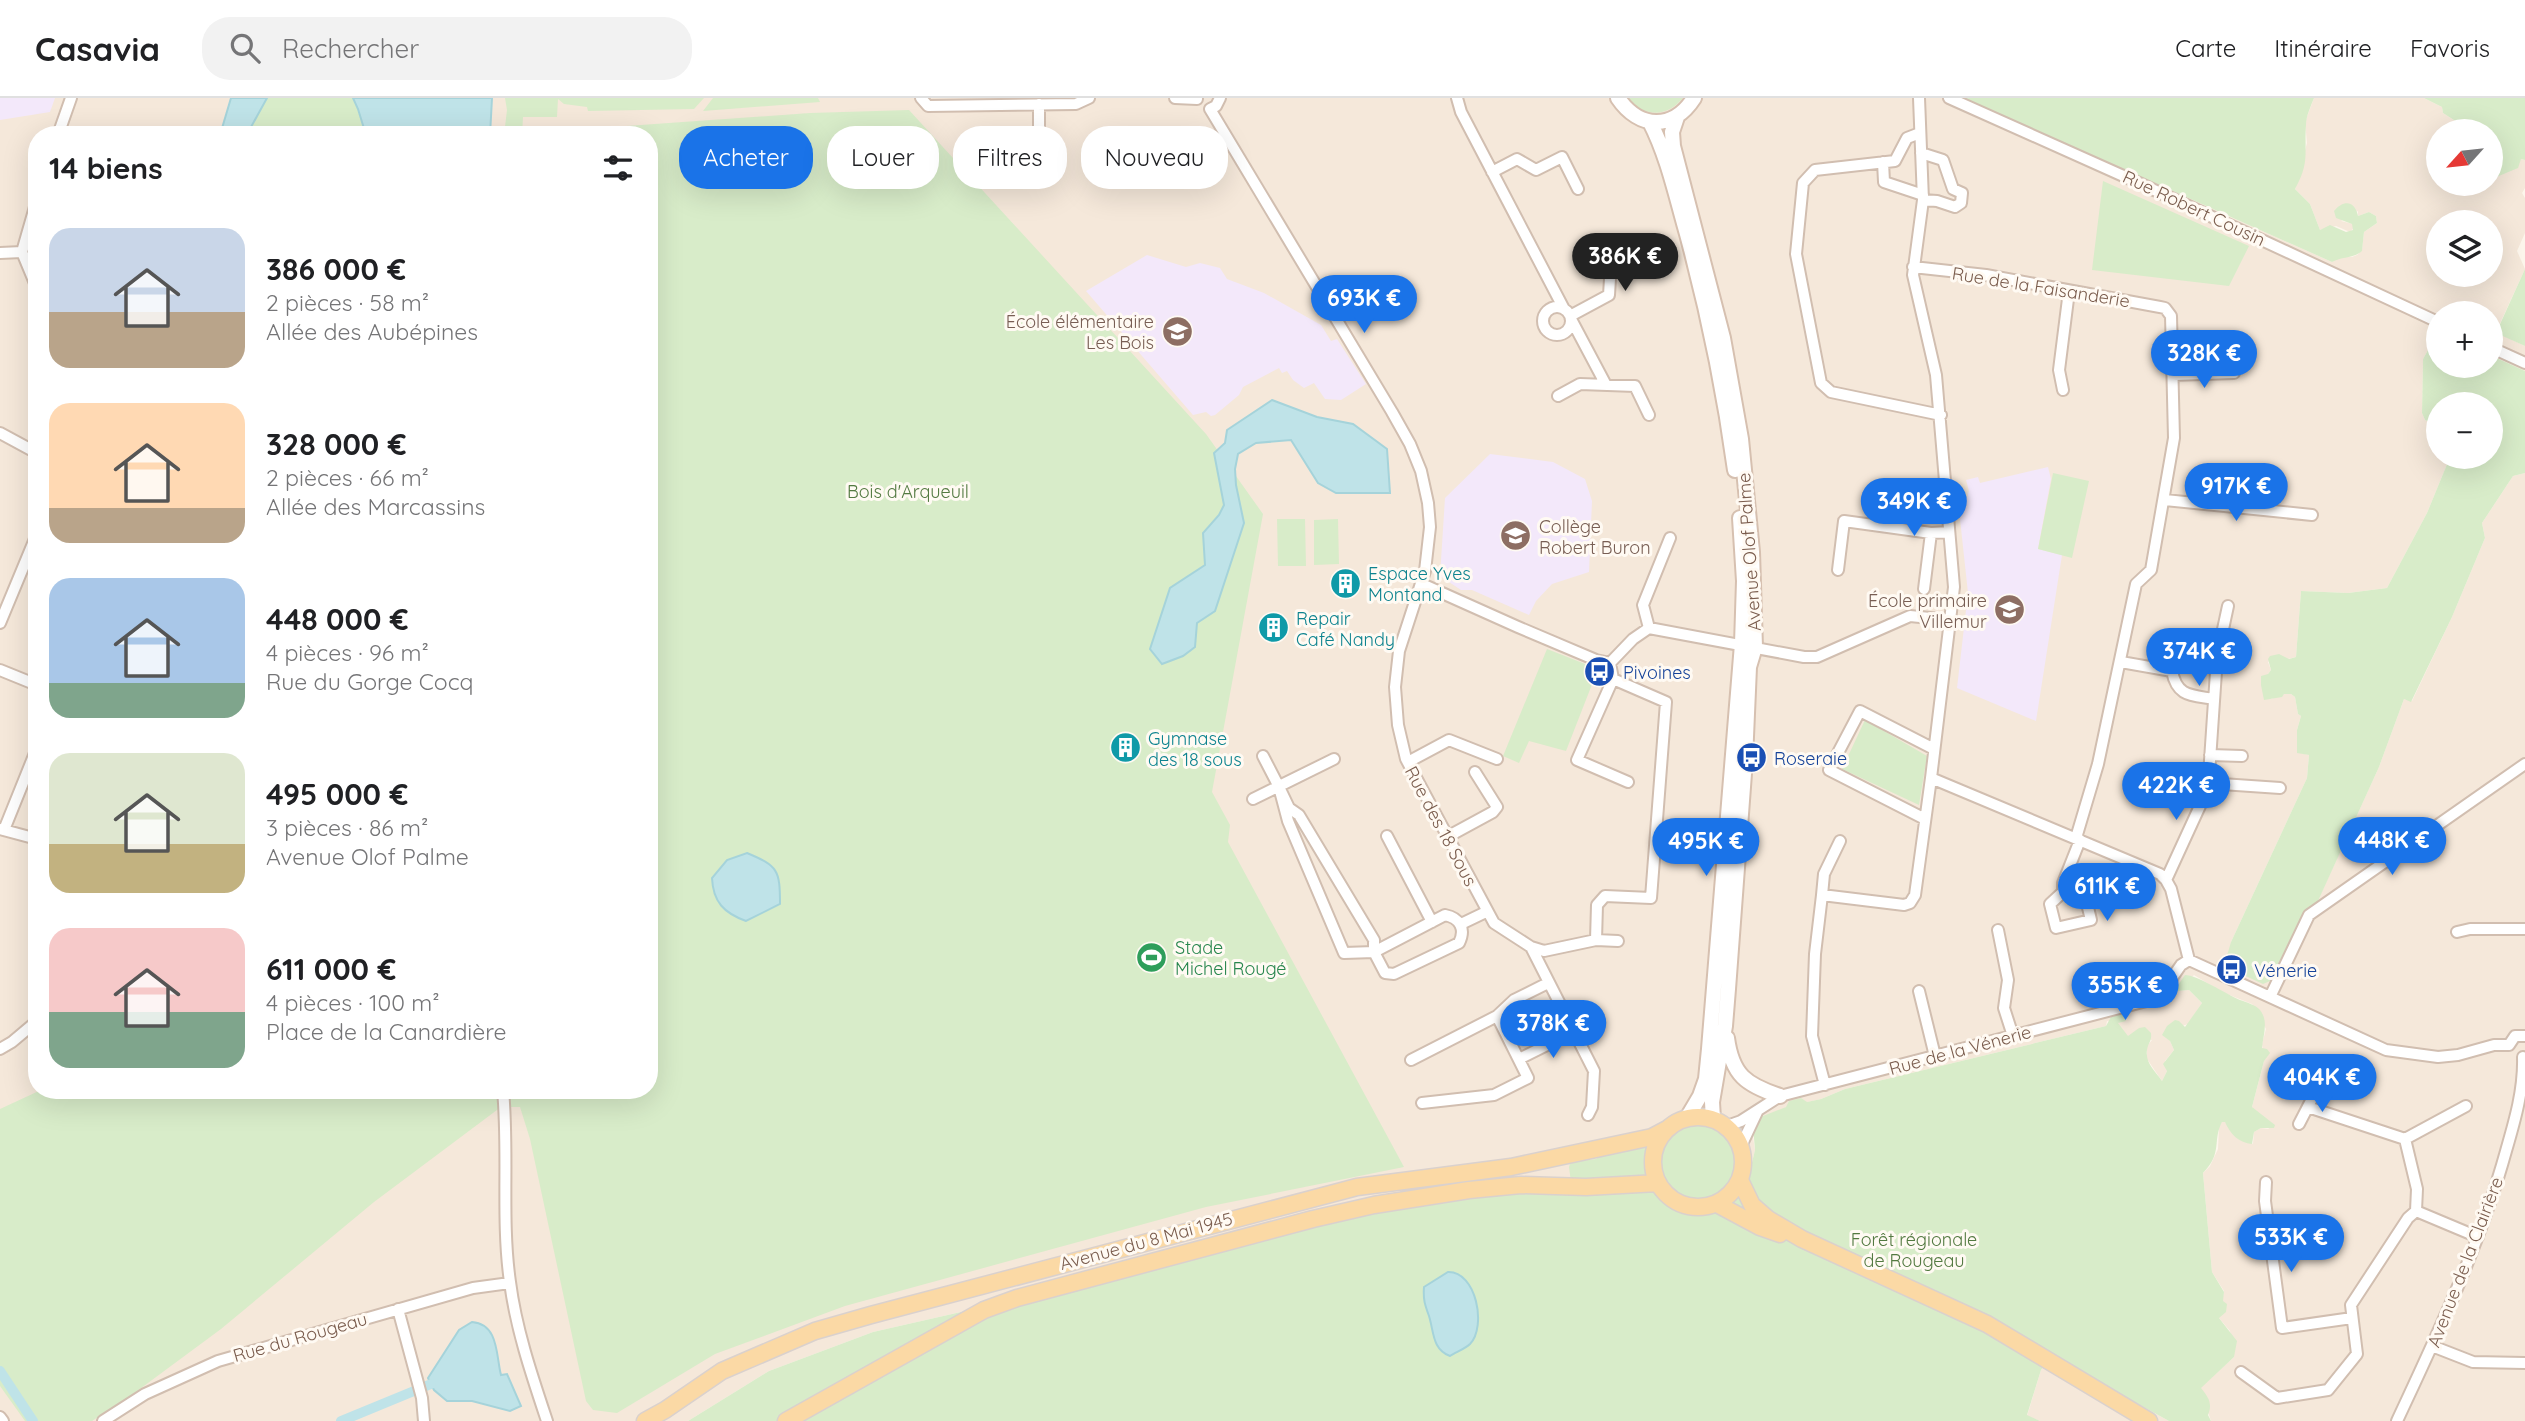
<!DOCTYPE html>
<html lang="fr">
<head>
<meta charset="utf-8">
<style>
	body { margin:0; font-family:Quicksand,sans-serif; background:#f2f2f2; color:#202124; height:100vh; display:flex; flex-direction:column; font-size:26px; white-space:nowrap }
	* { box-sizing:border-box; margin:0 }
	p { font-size:23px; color:#757577 }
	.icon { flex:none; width:38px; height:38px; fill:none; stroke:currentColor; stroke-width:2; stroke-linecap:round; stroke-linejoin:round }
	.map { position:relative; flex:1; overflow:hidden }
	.details { position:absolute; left:28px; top:28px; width:630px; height:973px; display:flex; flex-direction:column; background:#fff; border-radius:28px; box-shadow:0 7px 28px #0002 }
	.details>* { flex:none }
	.banner { position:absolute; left:679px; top:28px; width:665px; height:63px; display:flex; gap:14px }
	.needle { width:46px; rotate:243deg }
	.fabs { position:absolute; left:2426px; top:21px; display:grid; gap:14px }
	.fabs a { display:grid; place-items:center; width:77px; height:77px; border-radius:50%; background:#fff; box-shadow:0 7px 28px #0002; font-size:35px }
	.price { position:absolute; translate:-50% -60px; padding:0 16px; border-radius:24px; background:#1a73e8; color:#fff; font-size:23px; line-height:46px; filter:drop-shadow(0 2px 4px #0008) }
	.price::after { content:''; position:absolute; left:50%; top:42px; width:21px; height:16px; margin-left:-10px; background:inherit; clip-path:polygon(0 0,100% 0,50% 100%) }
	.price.active { background:#222; color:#fff }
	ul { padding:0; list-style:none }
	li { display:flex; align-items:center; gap:21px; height:175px; padding:0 21px }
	li span { display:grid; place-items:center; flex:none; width:196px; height:140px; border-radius:21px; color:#555 }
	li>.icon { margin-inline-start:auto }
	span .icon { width:84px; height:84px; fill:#fffc; stroke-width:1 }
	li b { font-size:30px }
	h2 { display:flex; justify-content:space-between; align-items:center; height:84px; padding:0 21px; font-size:30px }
	.chip { padding:0 24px; border-radius:28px; background:#fff; box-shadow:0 7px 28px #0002; font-size:24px; line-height:63px }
	.chip.active { background:#1a73e8; color:#fff }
	header { display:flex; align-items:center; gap:42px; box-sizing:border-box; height:98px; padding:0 35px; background:#fff; border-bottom:2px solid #e0e0e0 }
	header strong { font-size:33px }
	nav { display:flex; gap:38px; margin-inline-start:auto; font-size:24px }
	.search { width:490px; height:63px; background:#f2f2f2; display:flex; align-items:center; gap:18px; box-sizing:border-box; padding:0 24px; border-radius:28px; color:#757577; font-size:26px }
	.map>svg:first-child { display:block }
	.residential { fill:#f5e8da; fill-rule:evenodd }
	.education { fill:#f3e8fa }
	.green { fill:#d8ecc9 }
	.water { fill:#bfe3e8; stroke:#a5d3da; stroke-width:2 }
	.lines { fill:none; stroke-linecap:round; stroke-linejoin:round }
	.canal { stroke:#bfe3e8; stroke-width:10 }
	.street-casing { stroke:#d1beb0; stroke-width:14 }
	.secondary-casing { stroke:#d6c0b0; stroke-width:18 }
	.primary-casing { stroke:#dad1cd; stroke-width:19 }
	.street { stroke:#fff; stroke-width:10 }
	.secondary { stroke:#fff; stroke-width:14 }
	.primary { stroke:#fbd9a5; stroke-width:16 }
	.labels { text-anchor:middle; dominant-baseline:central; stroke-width:6; stroke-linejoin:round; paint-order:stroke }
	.street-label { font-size:18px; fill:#7a5c4d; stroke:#fffaf3 }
	.education-label { font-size:18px; fill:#785e54; stroke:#fffaf3; text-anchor:end }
	.park-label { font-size:18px; fill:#537a41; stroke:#fffaf3 }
	.culture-label { font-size:18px; fill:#0d838f; stroke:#fffaf3; text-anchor:start }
	.transit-label { font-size:18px; fill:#164399; stroke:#fffaf3; text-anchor:start }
	.leisure-label { font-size:18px; fill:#27864d; stroke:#fffaf3; text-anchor:start }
</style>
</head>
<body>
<header>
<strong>Casavia</strong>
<div class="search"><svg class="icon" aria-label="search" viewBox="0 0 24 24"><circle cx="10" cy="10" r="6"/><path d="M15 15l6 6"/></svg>Rechercher</div>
<nav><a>Carte</a><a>Itinéraire</a><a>Favoris</a></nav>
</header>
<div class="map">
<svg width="2525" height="1323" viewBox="0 0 2525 1323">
	<rect width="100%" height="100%" fill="#fdf6ec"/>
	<path class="residential" d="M0 0H1964L2332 164 2342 158 2352 159 2357 157 2362 152 2364 134 2377 125 2376 118 2369 114 2358 118V113L2341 123 2353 126V131L2350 134 2336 128 2320 132 2310 106 2295 91 2307 45 2305 24 2314 0H2424L2442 9 2443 15 2471 33H2438V86H2490V74L2495 80 2521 61 2525 62V90L2522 95 2525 100V135L2517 153 2525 171 2496 234 2525 248V273L2490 257V215H2438V234L2423 261 2422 315 2425 322 2438 328V359H2450L2427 415 2387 490 2348 495 2301 493 2296 559 2288 561 2275 557 2268 564 2271 572 2268 576 2271 601 2284 596H2291L2295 599 2298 616 2301 618 2297 632V654L2309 657 2307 680 2231 844 2270 883 2303 815 2318 802 2379 669 2404 601 2412 603 2452 519 2485 440 2482 425 2513 378 2525 375V1323H2211L2200 1290 2234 1259 2230 1233 2219 1220 2224 1193 2212 1174 2203 1075 2210 1068 2218 1051 2219 1029 2222 1024H2225L2253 1046 2254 1034 2261 1030 2269 1031 2252 1009 2264 963 2262 946 2266 931 2252 906 2222 894 2194 877 2178 893 2189 892 2202 905 2188 926 2182 928 2170 943 2174 952 2165 963 2167 973 2162 983 2147 961V948L2152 942 2128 939 2117 925 2107 923 2106 928 1845 991 1821 1001 1786 1009 1753 1039 1755 1052 1748 1081 1740 1071 1737 1049 1725 1032 1596 1061 1571 1063 1572 1093 1119 1178 873 1234 769 1273 688 1323H0ZM37 37H649V992H37ZM2438 124H2490V177H2438Z
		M2051 1258 2169 1323H2040L2027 1318 2041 1272Z"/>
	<path class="education" d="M0 0H55L50 14 0 22Z
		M1147 157 1186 169 1200 165 1220 170 1227 181 1264 195 1321 227 1331 243 1337 241 1366 286 1341 302 1325 301 1314 285 1304 290 1293 282 1287 273 1282 275 1279 270 1243 289 1239 297 1215 317 1211 318 1206 314 1193 317 1086 193Z
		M1490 356 1553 364 1585 381 1592 403 1589 474 1552 486 1536 503 1529 517 1472 492H1461L1440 478 1445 400Z
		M2048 369 2051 381 2038 451 2062 457 2036 623 1957 590 1968 495 1960 421 1969 393 1966 382 1978 379 1980 385Z"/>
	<path class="green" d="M267 0H353L358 11 366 37H250L251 29Z
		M505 0H704L694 11 588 13 587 9 564 6 558 1 557 19H523L522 37H504L507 12Z
		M713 0H818L820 4 703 13Z
		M1625 0H1683C1664 22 1644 17 1625 0Z
		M1964 0H2314C2311 8 2306 18 2306 27 2304 56 2310 64 2295 91L2310 106 2320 132 2330 127 2346 134 2353 132 2352 126 2336 120 2334 113C2344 101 2355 103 2358 118L2369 114 2376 118 2377 125 2364 134 2362 153C2353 161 2343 158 2332 164Z
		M2424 0H2525V62L2521 61 2518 70 2494 80 2490 73 2499 61 2498 54 2490 48V33H2471L2443 15 2442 9Z
		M909 12 1206 336 1263 416 1212 694 1230 727 1228 744 1404 1069 1206 1109 845 1208 715 1256 617 1315 593 1312 586 1303 530 1041 520 1009H501L374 1104 221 1231 129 1299 92 1323H25L0 1288V1011L41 992H649V37H552L556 33 810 15Z
		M2103 83 2249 148 2229 188 2092 172Z
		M2525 171V248L2496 235Z
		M2438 234V268H2490V257L2525 273V375L2513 378 2482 425 2485 440 2452 519 2411 604 2404 601 2379 669 2318 803 2303 815 2270 883 2263 886 2224 868 2231 844 2307 680 2309 657 2297 655V632L2301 618 2298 616 2295 599 2291 596H2284L2282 599 2264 602 2261 587V578L2268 576 2271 572 2268 561 2270 558 2279 556 2289 561 2296 559 2301 493 2348 495 2387 490 2427 415 2450 359H2490V306H2438V328L2425 322 2422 315 2423 261Z
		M2053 375 2089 383 2072 460 2038 451Z
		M1277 421H1305L1306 468H1278Z
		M1338 421 1339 466 1314 467V422Z
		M1547 551 1598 571 1566 653 1529 643 1519 665 1503 658Z
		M1865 622 1927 658 1919 707 1842 671Z
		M2185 877C2197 877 2226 896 2240 902 2246 904 2256 907 2260 912 2269 923 2263 938 2262 950L2267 951 2270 955 2264 963 2252 1009 2275 1027 2274 1030H2261L2254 1034 2252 1046C2239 1045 2230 1036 2225 1024H2222C2212 1043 2223 1055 2203 1075L2212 1174 2224 1194 2223 1203 2227 1206 2226 1214 2219 1220 2237 1243 2234 1259 2201 1290C2208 1299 2213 1305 2208 1317L2211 1323H2169L2051 1258 2041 1272 2027 1317 2040 1323H688L769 1273 873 1234 1119 1178 1376 1111 1471 1096 1572 1092 1569 1069 1571 1063 1596 1061 1605 1052C1636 1041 1704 1006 1730 1036 1742 1050 1736 1066 1748 1081L1755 1052 1753 1029 1758 1020 1786 1009 1789 1003 1801 1000 1807 1004 1821 1001 1845 991 2106 928 2111 919 2122 915 2126 923 2118 925 2128 938 2139 930 2145 929 2151 935C2152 943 2148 945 2147 952 2145 965 2155 973 2162 983L2167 973 2163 966 2174 952 2170 943 2162 937 2167 928 2175 922 2179 923 2185 929 2202 905 2189 892 2178 893 2176 890Z"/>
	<path class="water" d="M231 0H267L251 29 250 37H220Z
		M353 0H492L490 37H366L358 11Z
		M1272 302 1317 319 1353 326 1387 351 1390 395H1336L1318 385 1291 342 1256 345 1238 356 1235 371 1236 387 1244 425 1215 513 1197 525 1195 549 1183 558 1162 566 1150 551 1170 490 1205 467 1203 435 1219 417 1224 407 1214 355 1225 345 1227 332Z
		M747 755C778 768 780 772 780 806L746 823C724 815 713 804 712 780L727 762Z
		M1448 1174C1476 1173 1487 1228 1470 1246 1465 1251 1456 1254 1450 1258 1432 1251 1434 1234 1429 1218 1425 1207 1423 1202 1424 1189Z
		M472 1224C499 1226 496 1258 501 1277L507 1276 521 1308 510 1313 472 1303H447L434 1292 428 1280 459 1232Z"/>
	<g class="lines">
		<path class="canal" d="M0 1273 33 1323
			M341 1323 431 1286"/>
		<defs>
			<path id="street" d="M921 0 928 8 1076 6 1089 0
				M1175 0 1197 1
				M1457 0 1461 14 1564 211
				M1919 0 1923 102 1913 177 1936 277 1954 489 1931 680 2160 776 2166 782 2171 791 2189 862 2386 952 2438 959 2458 957 2494 947H2509
				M1949 0 2139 85 2438 224
				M1039 6V61
				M1210 11 1392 314 1410 346 1421 373 1428 405 1430 429 1425 473 1399 553 1395 589 1398 627 1406 661 1494 825 1531 849 1544 853 1596 842 1618 843
				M1210 11 1216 8 1220 0
				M1920 35 1907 40 1895 63 1815 72 1803 85 1796 156 1821 285 1831 294 1941 317
				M58 37 71 0
				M1921 55 1943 62 1953 91 1962 95 1961 105 1955 109 1937 103 1923 102
				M1883 64 1884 84 1923 97
				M1492 74 1517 61 1536 72 1562 59 1578 91
				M22 154 37 102
				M22 154 37 190
				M0 155 22 154
				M1913 169 1986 177 2160 209 2165 210 2171 218 2174 340 2151 472 2136 486 2098 666 2076 740
				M1543 223a14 14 0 1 1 28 0a14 14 0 1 1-28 0Z
				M1570 218 1609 197 1611 164 1600 143
				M1571 221 1606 287
				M2490 249 2525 265
				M2173 277 2234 275
				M2063 292 2059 272 2069 193
				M1558 298 1580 286 1635 288 1649 317
				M0 335 37 355
				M2165 402 2312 417
				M1838 472 1844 423 1931 435
				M1422 486 1518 529 1596 562 1610 565 1633 541 1649 530 1804 559H1817L1910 518 1950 522
				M1924 491 1931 435 1949 434
				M0 525 37 436
				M1649 530 1643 507 1670 440
				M2121 564 2172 573
				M0 572 37 587
				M1613 581 1577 662 1628 684
				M2214 601C2191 597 2177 599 2172 573L2178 564 2191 556 2217 559
				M2210 657 2242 658
				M1263 658 1279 689
				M1408 664 1449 642 1497 661
				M2207 685 2280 690
				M1279 689 1289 710 1299 717 1374 842V854L1344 855 1288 723Z
				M1253 701 1334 661
				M1925 721 1829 672 1860 613 1934 651
				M0 731 37 741
				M4 732 37 650
				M1387 738 1432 824
				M1447 739 1493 714 1497 709 1475 674
				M2166 782 2205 697 2209 677 2217 559 2228 508
				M2063 794 2085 797 2091 822 2056 830 2050 806Z
				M2063 794V785L2080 742
				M1822 797 1824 776 1840 743
				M1445 817C1460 820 1466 831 1459 845L1394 876 1385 875 1374 854Z
				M1461 826 1486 814
				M1998 832 2008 882 2004 910 2013 938
				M2457 834 2470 831H2525
				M1596 842 1597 807 1605 798 1651 800 1666 604 1613 581 1610 565
				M1531 849 1594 973 1592 1009 1588 1017
				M1919 893 1935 958
				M2270 899 2309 817 2525 666
				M2509 947 2515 938H2525
				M0 951 12 944 37 923
				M1519 961 1573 934
				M1411 962 1497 918
				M1825 987 1812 938 1815 856 1822 797 1904 807 1910 805 1915 797 1931 680
				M503 992C509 1056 501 1121 510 1184 516 1231 532 1278 547 1323
				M1422 1005 1494 997 1528 980 1497 918 1514 902 1548 885
				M2308 1009 2405 1041 2417 1091 2416 1113 2478 1139
				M2299 1026 2316 993
				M1727 1028 1741 1023 1780 998 2158 900 2181 867 2189 862
				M2405 1041 2466 1008
				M1741 1048 1757 1014
				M2266 1084 2265 1103 2282 1230 2352 1220
				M398 1211 422 1300 424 1323
				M2432 1248 2473 1264 2525 1265
				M2241 1274 2277 1300 2328 1292 2357 1256 2351 1207 2408 1120 2416 1113
				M0 1319 3 1323
				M103 1323 145 1296 218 1263 473 1190 510 1185
				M2397 1323C2438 1235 2480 1147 2506 1053 2515 1022 2524 991 2523 959"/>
			<path id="secondary" d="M1618 0C1639 31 1673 33 1694 0
				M1677 19 1672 34 1673 48 1723 240 1741 341 1752 454 1755 549 1749 569 1745 662 1728 891 1725 928 1712 1004 1713 1021
				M1650 24C1668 59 1676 98 1687 136 1708 214 1724 291 1735 372
				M1727 940C1732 977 1746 987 1780 998
				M1687 1020 1700 998 1706 981 1709 951 1742 546 1744 483 1740 420"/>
			<path id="primary" d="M1653 1064a45 45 0 1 1 90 0a45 45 0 1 1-90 0Z
				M1740 1082 1752 1107 1768 1121 1802 1141 1987 1226 2149 1323
				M1717 1106 1760 1129 1780 1136
				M645 1323 665 1312 722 1273 815 1233 871 1217 1357 1089 1511 1069 1652 1039 1669 1030
				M786 1323 984 1212 1017 1200 1313 1121 1374 1107 1469 1092 1521 1087 1586 1089 1658 1085"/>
		</defs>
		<use href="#street" class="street-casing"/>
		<use href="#secondary" class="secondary-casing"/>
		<use href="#primary" class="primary-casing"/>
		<use href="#street" class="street"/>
		<use href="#secondary" class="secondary"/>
		<use href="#primary" class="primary"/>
	</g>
	<defs>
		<symbol id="school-disc" viewBox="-11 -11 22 22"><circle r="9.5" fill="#8d6e63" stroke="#fffaf3"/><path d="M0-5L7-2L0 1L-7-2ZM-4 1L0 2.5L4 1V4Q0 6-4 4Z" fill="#fff"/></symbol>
		<symbol id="building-disc" viewBox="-11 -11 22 22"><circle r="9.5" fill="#0f9aa8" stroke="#fffaf3"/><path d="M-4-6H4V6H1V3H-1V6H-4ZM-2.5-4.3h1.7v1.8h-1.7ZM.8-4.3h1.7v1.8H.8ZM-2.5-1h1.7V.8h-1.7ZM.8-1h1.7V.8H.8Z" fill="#fff"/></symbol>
		<symbol id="bus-disc" viewBox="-11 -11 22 22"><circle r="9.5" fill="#1a4fb4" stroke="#fffaf3"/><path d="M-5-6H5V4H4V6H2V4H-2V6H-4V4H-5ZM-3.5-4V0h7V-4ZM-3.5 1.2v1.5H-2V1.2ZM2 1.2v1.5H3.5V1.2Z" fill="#fff"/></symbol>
		<symbol id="stadium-disc" viewBox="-11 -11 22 22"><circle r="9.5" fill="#2e9e5b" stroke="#fffaf3"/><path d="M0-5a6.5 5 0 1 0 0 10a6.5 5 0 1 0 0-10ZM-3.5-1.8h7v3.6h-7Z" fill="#fff"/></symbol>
	</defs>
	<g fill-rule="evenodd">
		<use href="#school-disc" x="1160" y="216" width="35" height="35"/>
		<use href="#school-disc" x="1498" y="420" width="35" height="35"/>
		<use href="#building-disc" x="1328" y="468" width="35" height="35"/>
		<use href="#school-disc" x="1992" y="494" width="35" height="35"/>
		<use href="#building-disc" x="1256" y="512" width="35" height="35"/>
		<use href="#bus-disc" x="1582" y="556" width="35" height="35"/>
		<use href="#building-disc" x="1108" y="632" width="35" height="35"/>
		<use href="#bus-disc" x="1734" y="642" width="35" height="35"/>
		<use href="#stadium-disc" x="1134" y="842" width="35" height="35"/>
		<use href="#bus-disc" x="2214" y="854" width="35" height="35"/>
	</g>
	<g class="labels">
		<g class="street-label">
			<text transform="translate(2194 110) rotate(25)">Rue Robert Cousin</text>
			<text transform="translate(2041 189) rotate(9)">Rue de la Faisanderie</text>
			<text transform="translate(1749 454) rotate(-94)">Avenue Olof Palme</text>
			<text transform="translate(1441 728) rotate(62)">Rue des 18 Sous</text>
			<text transform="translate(1960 952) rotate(-15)">Rue de la Vénerie</text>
			<text transform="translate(1146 1143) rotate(-15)">Avenue du 8 Mai 1945</text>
			<text transform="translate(2465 1164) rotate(-69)">Avenue de la Clairière</text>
			<text transform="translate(300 1239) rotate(-16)">Rue du Rougeau</text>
		</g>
		<g class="education-label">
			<text x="1154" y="223">École élémentaire<tspan x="1154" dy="21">Les Bois</tspan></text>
			<text x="1539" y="428" text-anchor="start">Collège<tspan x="1539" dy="21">Robert Buron</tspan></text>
			<text x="1987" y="502">École primaire<tspan x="1987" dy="21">Villemur</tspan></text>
		</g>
		<g class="park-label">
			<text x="908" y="393">Bois d'Arqueuil</text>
			<text x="1914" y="1141">Forêt régionale<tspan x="1914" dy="21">de Rougeau</tspan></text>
		</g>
		<g class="culture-label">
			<text x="1368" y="475">Espace Yves<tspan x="1368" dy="21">Montand</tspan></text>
			<text x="1296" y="520">Repair<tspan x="1296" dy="21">Café Nandy</tspan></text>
			<text x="1148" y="640">Gymnase<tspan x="1148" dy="21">des 18 sous</tspan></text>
		</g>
		<g class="transit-label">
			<text x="1623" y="574">Pivoines</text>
			<text x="1774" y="660">Roseraie</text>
			<text x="2254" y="872">Vénerie</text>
		</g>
		<g class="leisure-label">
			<text x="1175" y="849">Stade<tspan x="1175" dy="21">Michel Rougé</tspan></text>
		</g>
	</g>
</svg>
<div class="fabs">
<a><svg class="needle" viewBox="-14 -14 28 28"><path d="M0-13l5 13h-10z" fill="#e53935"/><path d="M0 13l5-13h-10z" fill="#757577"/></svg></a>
<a><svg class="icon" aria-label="layers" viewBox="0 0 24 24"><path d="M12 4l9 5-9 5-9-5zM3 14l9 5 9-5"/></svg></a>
<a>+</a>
<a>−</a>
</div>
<b class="price active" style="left:1625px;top:195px">386K €</b>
<b class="price" style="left:1364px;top:237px">693K €</b>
<b class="price" style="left:2204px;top:292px">328K €</b>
<b class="price" style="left:2236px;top:425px">917K €</b>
<b class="price" style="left:1914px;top:440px">349K €</b>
<b class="price" style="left:2199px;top:590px">374K €</b>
<b class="price" style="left:2176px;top:724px">422K €</b>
<b class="price" style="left:2392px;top:779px">448K €</b>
<b class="price" style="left:1706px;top:780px">495K €</b>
<b class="price" style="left:2107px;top:825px">611K €</b>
<b class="price" style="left:2125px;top:924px">355K €</b>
<b class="price" style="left:1553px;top:962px">378K €</b>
<b class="price" style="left:2322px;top:1016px">404K €</b>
<b class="price" style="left:2291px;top:1176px">533K €</b>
<div class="banner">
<a class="chip active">Acheter</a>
<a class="chip">Louer</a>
<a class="chip">Filtres</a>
<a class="chip">Nouveau</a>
</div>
<section class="details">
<h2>14 biens<svg class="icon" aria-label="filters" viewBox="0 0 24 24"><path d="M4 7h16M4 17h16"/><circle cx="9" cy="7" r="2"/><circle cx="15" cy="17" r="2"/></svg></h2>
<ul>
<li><span style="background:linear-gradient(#c9d6e8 60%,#b9a48a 0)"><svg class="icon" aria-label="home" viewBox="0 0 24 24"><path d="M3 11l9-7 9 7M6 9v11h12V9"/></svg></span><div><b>386 000 €</b><p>2 pièces · 58 m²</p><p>Allée des Aubépines</p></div></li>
<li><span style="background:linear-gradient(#ffd9b3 75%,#b9a48a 0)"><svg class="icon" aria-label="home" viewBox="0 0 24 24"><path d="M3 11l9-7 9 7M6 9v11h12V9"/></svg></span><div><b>328 000 €</b><p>2 pièces · 66 m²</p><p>Allée des Marcassins</p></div></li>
<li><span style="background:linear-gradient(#a9c7e8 75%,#7fa58c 0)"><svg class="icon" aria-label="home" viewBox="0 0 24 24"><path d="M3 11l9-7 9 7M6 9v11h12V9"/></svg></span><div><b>448 000 €</b><p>4 pièces · 96 m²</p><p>Rue du Gorge Cocq</p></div></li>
<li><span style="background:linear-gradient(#dfe7d0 65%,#c2b280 0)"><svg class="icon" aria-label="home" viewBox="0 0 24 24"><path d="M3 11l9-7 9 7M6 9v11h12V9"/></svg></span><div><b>495 000 €</b><p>3 pièces · 86 m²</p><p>Avenue Olof Palme</p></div></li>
<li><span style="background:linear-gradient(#f6c9c9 60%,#7fa58c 0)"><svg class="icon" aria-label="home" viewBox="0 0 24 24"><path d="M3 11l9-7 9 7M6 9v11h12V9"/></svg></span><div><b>611 000 €</b><p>4 pièces · 100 m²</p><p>Place de la Canardière</p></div></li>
</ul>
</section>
</div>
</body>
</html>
